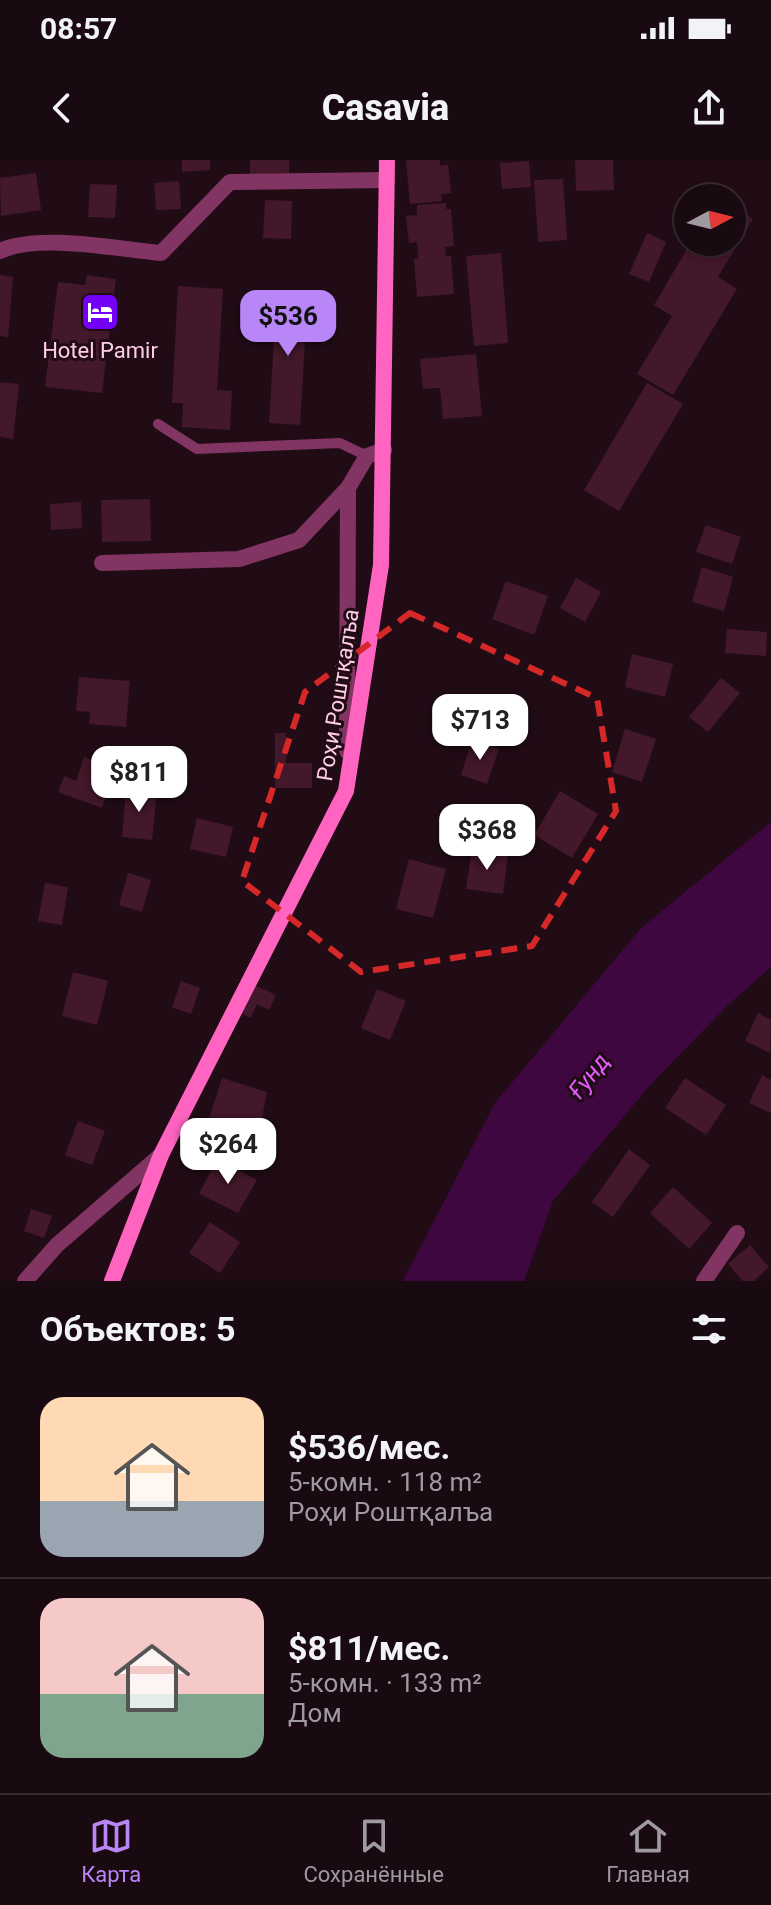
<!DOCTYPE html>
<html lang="ru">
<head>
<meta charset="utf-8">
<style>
	body { margin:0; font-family:Roboto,sans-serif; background:#26171e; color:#f1f3f6; height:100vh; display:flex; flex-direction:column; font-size:30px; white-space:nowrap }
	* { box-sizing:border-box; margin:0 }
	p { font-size:26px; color:#9f9a9f }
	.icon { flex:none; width:44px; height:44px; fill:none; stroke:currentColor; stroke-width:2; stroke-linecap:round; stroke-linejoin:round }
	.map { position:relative; height:1121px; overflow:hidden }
	.drawer { display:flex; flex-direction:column; background:#190910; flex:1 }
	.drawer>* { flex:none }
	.needle { width:52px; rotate:83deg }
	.fabs { position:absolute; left:674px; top:24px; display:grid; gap:16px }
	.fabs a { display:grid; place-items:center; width:72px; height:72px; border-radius:50%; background:#190910; box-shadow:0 4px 12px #0003,0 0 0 2px #372a30; font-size:40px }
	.price { position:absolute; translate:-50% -68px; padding:0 18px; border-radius:16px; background:#fff; color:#222; font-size:26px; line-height:52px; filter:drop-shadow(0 2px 4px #0008) }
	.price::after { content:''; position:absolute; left:50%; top:48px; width:24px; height:18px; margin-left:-12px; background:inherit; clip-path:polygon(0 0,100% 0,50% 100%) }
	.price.on { background:#b986f7; color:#111 }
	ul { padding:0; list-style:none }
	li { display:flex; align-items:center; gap:24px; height:200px; padding:0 40px }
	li+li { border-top:2px solid #372a30 }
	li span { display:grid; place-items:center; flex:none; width:224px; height:160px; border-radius:24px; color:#555 }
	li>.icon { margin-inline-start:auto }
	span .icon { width:96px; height:96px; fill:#fffc; stroke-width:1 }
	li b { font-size:34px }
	h2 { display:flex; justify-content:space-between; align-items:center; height:96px; padding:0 40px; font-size:34px }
	.status { display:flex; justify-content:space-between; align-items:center; height:56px; padding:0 40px; background:#190910; direction:ltr }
	.status svg { height:22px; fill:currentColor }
	header { display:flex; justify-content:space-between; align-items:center; height:104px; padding:0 40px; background:#190910; font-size:36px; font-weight:800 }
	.tab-bar { display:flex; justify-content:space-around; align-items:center; height:112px; border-top:2px solid #372a30; background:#190910; font-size:22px; color:#9f9a9f }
	.tab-bar a { display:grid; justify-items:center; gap:4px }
	.tab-bar .on { color:#b986f7 }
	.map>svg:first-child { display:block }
	.water { fill:#3f073f }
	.building { fill:#43182a }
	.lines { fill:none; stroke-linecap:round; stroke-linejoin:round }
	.lane { stroke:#823563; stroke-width:10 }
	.street { stroke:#823563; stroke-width:16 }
	.secondary { stroke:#ff64c1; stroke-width:16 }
	.marked { fill:none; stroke:#d62828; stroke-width:6; stroke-dasharray:16 10; stroke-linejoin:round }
	.labels { text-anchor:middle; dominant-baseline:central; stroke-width:6; stroke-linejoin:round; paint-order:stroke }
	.poi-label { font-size:22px; fill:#ffcde7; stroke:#210c16 }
	.street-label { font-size:22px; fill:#ffcde7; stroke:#210c16 }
	.water-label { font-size:24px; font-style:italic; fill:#e45bff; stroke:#210c16 }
</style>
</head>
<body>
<div class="status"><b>08:57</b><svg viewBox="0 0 49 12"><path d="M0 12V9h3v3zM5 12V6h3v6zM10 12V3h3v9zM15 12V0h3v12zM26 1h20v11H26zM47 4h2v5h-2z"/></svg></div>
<header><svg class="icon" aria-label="back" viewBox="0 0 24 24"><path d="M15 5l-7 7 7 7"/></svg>Casavia<svg class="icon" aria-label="share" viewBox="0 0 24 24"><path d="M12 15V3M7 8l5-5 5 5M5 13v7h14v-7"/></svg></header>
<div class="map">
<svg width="771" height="1121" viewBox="0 0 771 1121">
	<rect width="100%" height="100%" fill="#210c16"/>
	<path class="water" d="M771 662V807L728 845 652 923 553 1041 524 1121H403L495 943 641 768Z"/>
	<path class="building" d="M182 0H210V10L182 12Z
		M250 0H289V16L250 15Z
		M406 0H440V6L448 5 451 33 441 34 442 41 410 44Z
		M575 0H613L614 30 576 31Z
		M529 1 531 27 502 29 500 3Z
		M36 13 41 50 1 56 0 18Z
		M563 19 567 80 538 82 534 20Z
		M179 21 181 49 156 50 154 23Z
		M90 24 117 25 115 58 88 57Z
		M265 40 292 41 291 79 263 78Z
		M446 43V49H451L454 86 445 87 446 96H451L454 134 417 137 414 99H418L417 82 409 83 406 56 417 55V45Z
		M732 46 753 59 718 117 737 129 673 235 637 214 672 156 654 145 691 82H732Z
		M647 73 666 82 649 122 629 114Z
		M501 93 508 183 474 186 466 96Z
		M0 115 13 117 8 177 0 176Z
		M87 115 116 119 102 233 45 227 58 122 85 125Z
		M178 126 223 129 217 230 232 231 230 270 182 267 183 243H172Z
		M277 131 308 133 300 265 269 263Z
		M476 194 482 256 443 259 440 228 423 229 420 199Z
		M0 222 19 224 13 279 0 277Z
		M647 223 683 244 619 351 584 330Z
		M150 339 151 381 102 382 101 340Z
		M81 342 82 368 51 370 50 344Z
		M706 365 741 377 732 404 696 392Z
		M702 407 733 417 724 451 692 442Z
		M576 418 601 432 585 462 560 448Z
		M506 421 548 436 534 475 492 459Z
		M727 469 767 472 766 496 725 493Z
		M632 494 673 504 665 537 625 527Z
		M79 517 130 521 126 567 89 564 90 552 76 551Z
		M721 518 740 533 708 572 689 557Z
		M625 569 656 579 642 622 612 612Z
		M275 573H286V603H312V628H275Z
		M472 580 499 589 487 624 461 615Z
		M84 597 115 609 102 648 58 632 64 616 76 621Z
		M126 629 157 632 152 680 122 677Z
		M560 631 598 654 572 698 534 675Z
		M197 658 233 667 226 697 190 689Z
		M472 689 508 694 503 734 466 729Z
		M409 699 446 709 433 758 396 749Z
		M128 713 151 720 142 752 119 745Z
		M45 723 68 727 62 765 38 761Z
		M73 812 108 821 97 865 62 856Z
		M181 821 200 828 191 854 172 847Z
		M250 823 276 835 269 850 257 844 251 858 237 851Z
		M377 829 406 841 390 880 361 868Z
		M758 853 771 860 770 893 745 881Z
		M762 915 771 920V953L749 943Z
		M222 918 267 932 257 985 206 968Z
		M685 918 726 945 706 975 665 948Z
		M78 961 105 971 92 1005 65 995Z
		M629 989 650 1005 613 1057 592 1042Z
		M217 999 257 1020 238 1053 199 1034Z
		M673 1027 712 1063 689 1089 650 1053Z
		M31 1049 52 1056 44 1078 24 1071Z
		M210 1062 240 1082 220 1113 189 1093Z
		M750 1085 769 1107 754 1121H743L728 1104Z"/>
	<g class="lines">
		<path class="lane" d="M158 264 197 289 340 283 367 296"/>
		<path class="street" d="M0 91C39 73 117 89 161 93L230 22 387 20
			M102 403 239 399 299 380 348 328 367 296 384 290
			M347 591 348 328
			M25 1121 57 1085 161 995
			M704 1121 737 1073"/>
		<path class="secondary" d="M112 1121 161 995 346 631 381 405 387 0"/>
	</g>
	<path class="marked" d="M410 453 597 538 616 651 532 786 361 812 242 721 305 532Z"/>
	<defs>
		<symbol id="hotel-square" viewBox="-11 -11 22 22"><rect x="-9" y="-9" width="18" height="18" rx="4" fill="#7500f8" stroke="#210c16"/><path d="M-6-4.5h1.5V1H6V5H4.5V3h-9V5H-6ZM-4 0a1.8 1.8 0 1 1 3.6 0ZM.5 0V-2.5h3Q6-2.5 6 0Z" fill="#fff"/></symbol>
	</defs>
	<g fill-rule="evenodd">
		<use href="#hotel-square" x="78" y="130" width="44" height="44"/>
	</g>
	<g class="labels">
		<g class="poi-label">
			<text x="100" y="190">Hotel Pamir</text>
		</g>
		<g class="street-label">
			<text transform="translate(338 535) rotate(-81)">Роҳи Роштқалъа</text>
		</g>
		<g class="water-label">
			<text transform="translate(589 916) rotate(-52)">Ғунд</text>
		</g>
	</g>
</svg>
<div class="fabs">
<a><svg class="needle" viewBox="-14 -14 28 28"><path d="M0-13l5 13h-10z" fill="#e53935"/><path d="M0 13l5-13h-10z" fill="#9f9a9f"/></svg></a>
</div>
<b class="price on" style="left:288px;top:198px">$536</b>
<b class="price" style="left:480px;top:602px">$713</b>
<b class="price" style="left:139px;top:654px">$811</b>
<b class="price" style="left:487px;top:712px">$368</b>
<b class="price" style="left:228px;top:1026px">$264</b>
</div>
<section class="drawer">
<h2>Объектов: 5<svg class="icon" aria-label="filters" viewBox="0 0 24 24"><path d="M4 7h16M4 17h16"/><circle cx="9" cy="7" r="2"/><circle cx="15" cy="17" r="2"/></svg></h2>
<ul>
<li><span style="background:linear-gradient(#ffd9b3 65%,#9aa5b1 0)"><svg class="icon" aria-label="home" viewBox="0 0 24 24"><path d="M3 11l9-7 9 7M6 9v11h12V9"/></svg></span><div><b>$536/мес.</b><p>5-комн. · 118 m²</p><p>Роҳи Роштқалъа</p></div></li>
<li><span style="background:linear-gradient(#f6c9c9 60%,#7fa58c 0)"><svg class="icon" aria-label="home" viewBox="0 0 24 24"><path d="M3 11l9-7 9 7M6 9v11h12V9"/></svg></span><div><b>$811/мес.</b><p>5-комн. · 133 m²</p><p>Дом</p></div></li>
</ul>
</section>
<nav class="tab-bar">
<a class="on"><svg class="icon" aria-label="map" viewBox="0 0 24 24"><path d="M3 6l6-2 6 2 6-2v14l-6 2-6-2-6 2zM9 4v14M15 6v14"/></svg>Карта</a>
<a><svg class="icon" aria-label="saved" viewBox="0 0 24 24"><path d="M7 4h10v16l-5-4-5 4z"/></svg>Сохранённые</a>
<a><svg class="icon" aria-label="home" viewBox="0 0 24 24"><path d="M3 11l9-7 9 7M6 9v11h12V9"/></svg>Главная</a>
</nav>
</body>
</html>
